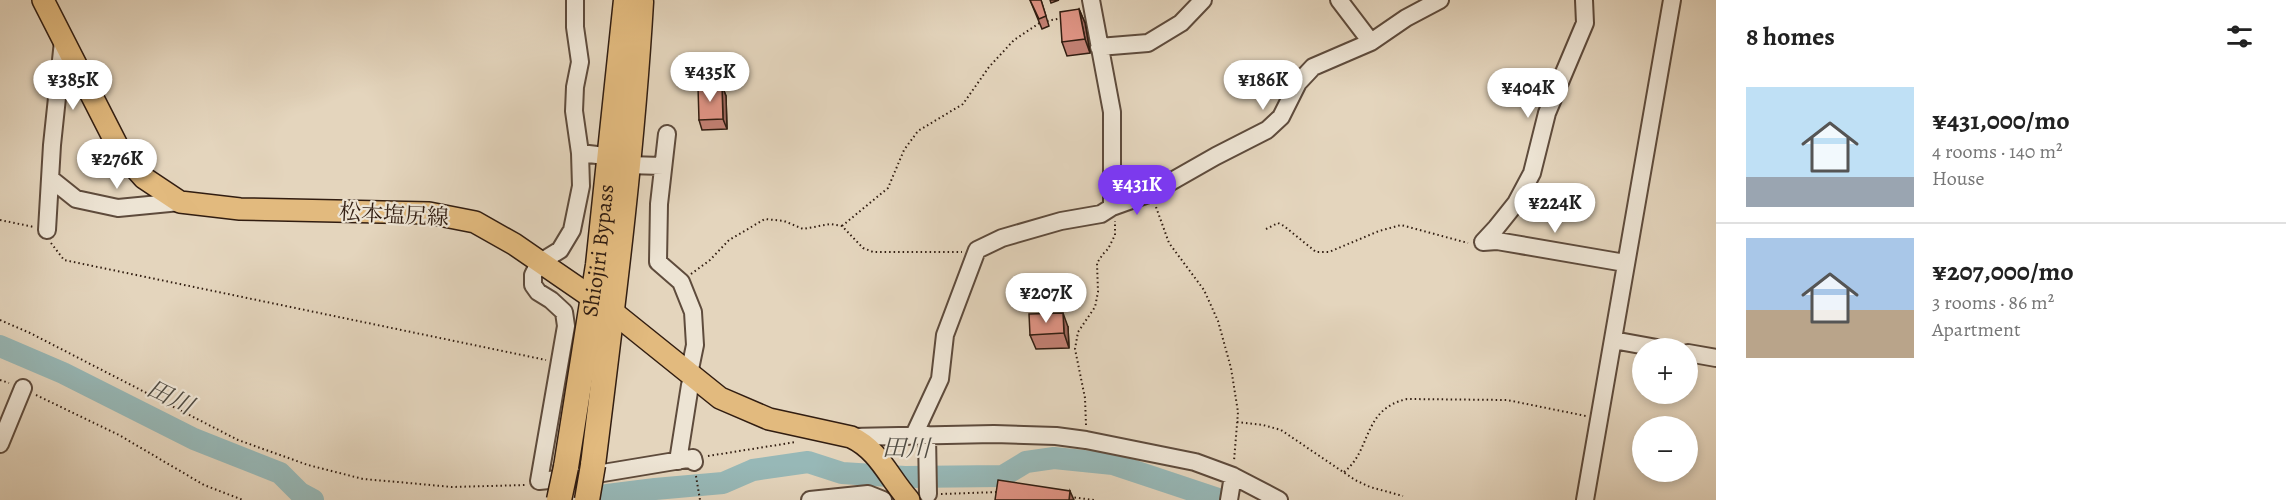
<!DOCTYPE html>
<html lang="en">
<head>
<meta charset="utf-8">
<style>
	body { margin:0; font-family:Alegreya,"Noto Serif JP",serif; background:#f2f2f2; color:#222; height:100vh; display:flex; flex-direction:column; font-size:22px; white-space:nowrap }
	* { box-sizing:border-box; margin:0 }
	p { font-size:20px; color:#767676 }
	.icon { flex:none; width:33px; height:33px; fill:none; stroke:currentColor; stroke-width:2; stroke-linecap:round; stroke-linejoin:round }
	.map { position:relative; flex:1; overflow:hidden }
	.side { display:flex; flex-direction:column; background:#fff; width:570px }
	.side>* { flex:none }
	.controls { position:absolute; left:1632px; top:338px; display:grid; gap:12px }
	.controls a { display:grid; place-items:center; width:66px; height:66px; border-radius:50%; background:#fff; box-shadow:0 3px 9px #0003; font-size:30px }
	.price { position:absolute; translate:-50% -51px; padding:0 14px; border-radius:21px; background:#fff; color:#222; font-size:20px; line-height:39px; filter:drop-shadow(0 2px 3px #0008) }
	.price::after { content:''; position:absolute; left:50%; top:36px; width:18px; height:14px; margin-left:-9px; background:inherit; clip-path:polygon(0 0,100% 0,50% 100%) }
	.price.on { background:#7c3aed; color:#fff }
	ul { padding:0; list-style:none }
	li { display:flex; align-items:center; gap:18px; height:150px; padding:0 30px }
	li+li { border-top:2px solid #e0e0e0 }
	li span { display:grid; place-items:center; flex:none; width:168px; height:120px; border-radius:0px; color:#555 }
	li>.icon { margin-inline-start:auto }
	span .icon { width:72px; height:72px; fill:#fffc; stroke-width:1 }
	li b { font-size:26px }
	h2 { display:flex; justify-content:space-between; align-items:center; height:72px; padding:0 30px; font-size:26px }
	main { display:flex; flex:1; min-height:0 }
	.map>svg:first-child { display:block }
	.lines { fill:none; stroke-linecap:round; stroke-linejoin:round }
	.river { stroke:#97b8b7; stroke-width:22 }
	.minor-casing { stroke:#5e4b3c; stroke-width:20 }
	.major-casing { stroke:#311d11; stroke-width:24 }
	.highway-casing { stroke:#311d11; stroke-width:27 }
	.path { stroke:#311d11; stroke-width:2; stroke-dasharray:1.5 3; stroke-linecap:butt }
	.minor { stroke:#ede4d4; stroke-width:16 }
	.major { stroke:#e2ba7e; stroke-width:21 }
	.highway { stroke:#e2ba7e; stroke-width:24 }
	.highway-bridge-casing { stroke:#311d11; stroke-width:27; stroke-linecap:butt }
	.highway-bridge { stroke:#e2ba7e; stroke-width:24 }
	.wall { fill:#c28073; stroke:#311d11; stroke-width:1.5 }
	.shaded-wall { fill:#9e685e; stroke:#311d11; stroke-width:1.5 }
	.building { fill:#e19586; stroke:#311d11; stroke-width:1.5 }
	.labels { text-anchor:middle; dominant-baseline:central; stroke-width:4.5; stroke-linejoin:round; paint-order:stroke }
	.street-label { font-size:22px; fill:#311d11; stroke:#ede4d4 }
	.water-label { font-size:24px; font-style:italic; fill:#504c43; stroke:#ede4d4 }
</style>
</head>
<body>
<main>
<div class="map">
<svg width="1716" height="500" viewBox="0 0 1716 500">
	<rect width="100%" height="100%" fill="#e4d5bd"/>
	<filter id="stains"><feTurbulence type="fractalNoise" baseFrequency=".00333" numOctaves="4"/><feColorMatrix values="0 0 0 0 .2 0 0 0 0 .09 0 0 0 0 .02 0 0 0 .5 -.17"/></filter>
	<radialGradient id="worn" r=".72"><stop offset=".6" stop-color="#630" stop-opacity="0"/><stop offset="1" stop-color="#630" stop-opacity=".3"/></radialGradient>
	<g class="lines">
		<path class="river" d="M0 346 63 373 194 439 280 473 300 493 313 500
			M586 500 607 495 655 489 723 483 753 470 808 462 842 473 905 477 1003 476 1026 462 1054 458 1113 464 1221 500"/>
		<defs>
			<path id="minor" d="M575 0V27L580 62 575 87 574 111 580 153 581 186 572 230 560 250 539 263 533 275V285L538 292 551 300 564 312 566 326 539 481 579 477 693 458 694 462
				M1091 0 1112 112V207
				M1339 0 1371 42
				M1099 47 1148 43 1181 23 1203 0
				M667 134 659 204 658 262 681 282 693 312 695 345 689 374
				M580 153 597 155
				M627 165 663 166
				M51 179 76 199 118 208 180 202
				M47 230 52 145 63 41
				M1483 242 1496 228 1516 203 1532 173 1547 113 1585 23 1584 0
				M1483 242 1497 241 1625 263
				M1613 340 1657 348
				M1688 353 1716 358
				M914 435 940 379 945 335 977 250 1002 238 1061 221 1101 214 1112 207 1151 193 1216 156 1267 130 1281 117 1298 83 1313 67 1371 42 1406 18 1440 0
				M927 435 928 494
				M851 437 994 434 1056 436 1086 440 1195 462 1233 476 1279 500
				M0 444 23 388
				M678 461 690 385 695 379
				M810 500 868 494 883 500
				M1229 500 1233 476
				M1585 500 1672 0"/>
			<path id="major" d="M43 0 120 151 144 178 180 202 240 209 429 213 475 222 514 244 613 312 720 398 769 419 851 437C879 450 889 478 909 500"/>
			<g id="highway">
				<path d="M593 465C612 311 632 157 641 2"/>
				<path id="s1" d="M566 467 598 265 626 0"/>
			</g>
		</defs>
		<use href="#minor" class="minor-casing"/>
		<use href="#major" class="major-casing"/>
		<use href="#highway" class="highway-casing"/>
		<path class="path" d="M1047 21 1062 18
			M1156 207 1169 243 1204 290 1218 321 1231 368 1238 412 1234 461
			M0 220 34 227
			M842 226 888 188 904 150 918 131 963 104 989 67 1014 40 1041 22
			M1266 229 1278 223 1284 226 1316 252H1329L1379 231 1401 225 1468 243
			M51 243 64 260 546 360
			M691 274 710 260 729 240 765 219 784 221 803 229 830 224 842 226 863 248 873 252H962
			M0 320 30 333 238 440 308 465 363 479 398 482 452 487 525 485
			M0 380 9 383
			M36 395 119 435 204 485 243 500
			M1237 422 1263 425 1281 430 1355 480 1370 487 1403 496
			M1086 425 1085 398 1075 349 1078 332 1095 307 1098 292 1097 263 1103 254 1108 249 1115 235V221
			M708 456 796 442
			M1344 472C1372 450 1362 409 1407 399L1507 400 1586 416
			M696 476 700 500
			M941 494 999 492
			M1070 497 1094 500"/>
		<use href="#minor" class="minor"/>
		<use href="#major" class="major"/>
		<use href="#highway" class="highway"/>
		<defs>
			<path id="highway-bridge" d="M559 500 566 467
				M587 500 593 465"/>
		</defs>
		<use href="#highway-bridge" class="highway-bridge-casing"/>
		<use href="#highway-bridge" class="highway-bridge"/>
	</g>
	<path class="wall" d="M1030 0H1041L1049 26 1042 29Z
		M1050 0H1059L1051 3Z
		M1079 9 1085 23 1090 53 1067 56 1062 42Z
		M722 86 726 96 727 129 702 130 699 120Z
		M1068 327 1069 348 1036 349 1030 335Z"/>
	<path class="shaded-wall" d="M1079 9 1085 23 1090 53 1085 39Z
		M722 86 726 96 727 129 723 119Z
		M1063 313 1068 327 1069 348 1064 333Z
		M1070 491 1074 500H1069Z"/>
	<path class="building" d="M1030 0H1041L1046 16 1039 19Z
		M1079 9 1085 39 1062 42 1060 12Z
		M722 86 723 119 699 120 698 87Z
		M1063 313 1064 333 1030 335 1029 314Z
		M998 480 1070 491 1069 500H995Z"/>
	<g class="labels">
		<g class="street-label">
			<text transform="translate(394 215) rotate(3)">松本塩尻線</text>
			<text stroke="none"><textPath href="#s1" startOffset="219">Shiojiri Bypass</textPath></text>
		</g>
		<g class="water-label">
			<text transform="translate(170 397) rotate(26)">田川</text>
			<text transform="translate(906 448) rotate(1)">田川</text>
		</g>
	</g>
	<rect width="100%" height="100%" filter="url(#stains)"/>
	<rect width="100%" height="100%" fill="url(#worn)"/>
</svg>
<div class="controls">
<a>+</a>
<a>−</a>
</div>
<b class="price" style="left:710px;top:103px">¥435K</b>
<b class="price" style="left:73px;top:111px">¥385K</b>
<b class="price" style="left:1263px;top:111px">¥186K</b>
<b class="price" style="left:1528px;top:119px">¥404K</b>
<b class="price" style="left:117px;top:190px">¥276K</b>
<b class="price on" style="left:1137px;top:216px">¥431K</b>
<b class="price" style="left:1555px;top:234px">¥224K</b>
<b class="price" style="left:1046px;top:324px">¥207K</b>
</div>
<section class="side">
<h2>8 homes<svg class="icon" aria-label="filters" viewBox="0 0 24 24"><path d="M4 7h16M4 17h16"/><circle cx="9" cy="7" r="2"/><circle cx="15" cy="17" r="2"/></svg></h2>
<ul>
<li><span style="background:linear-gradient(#bfe0f5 75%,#9aa5b1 0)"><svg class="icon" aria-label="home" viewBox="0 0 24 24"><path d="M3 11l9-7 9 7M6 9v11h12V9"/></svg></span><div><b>¥431,000/mo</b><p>4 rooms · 140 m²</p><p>House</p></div></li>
<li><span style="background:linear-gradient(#a9c7e8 60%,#b9a48a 0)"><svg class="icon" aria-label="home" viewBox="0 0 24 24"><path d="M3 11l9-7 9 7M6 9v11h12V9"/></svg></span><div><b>¥207,000/mo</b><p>3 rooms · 86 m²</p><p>Apartment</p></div></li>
</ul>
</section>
</main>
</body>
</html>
